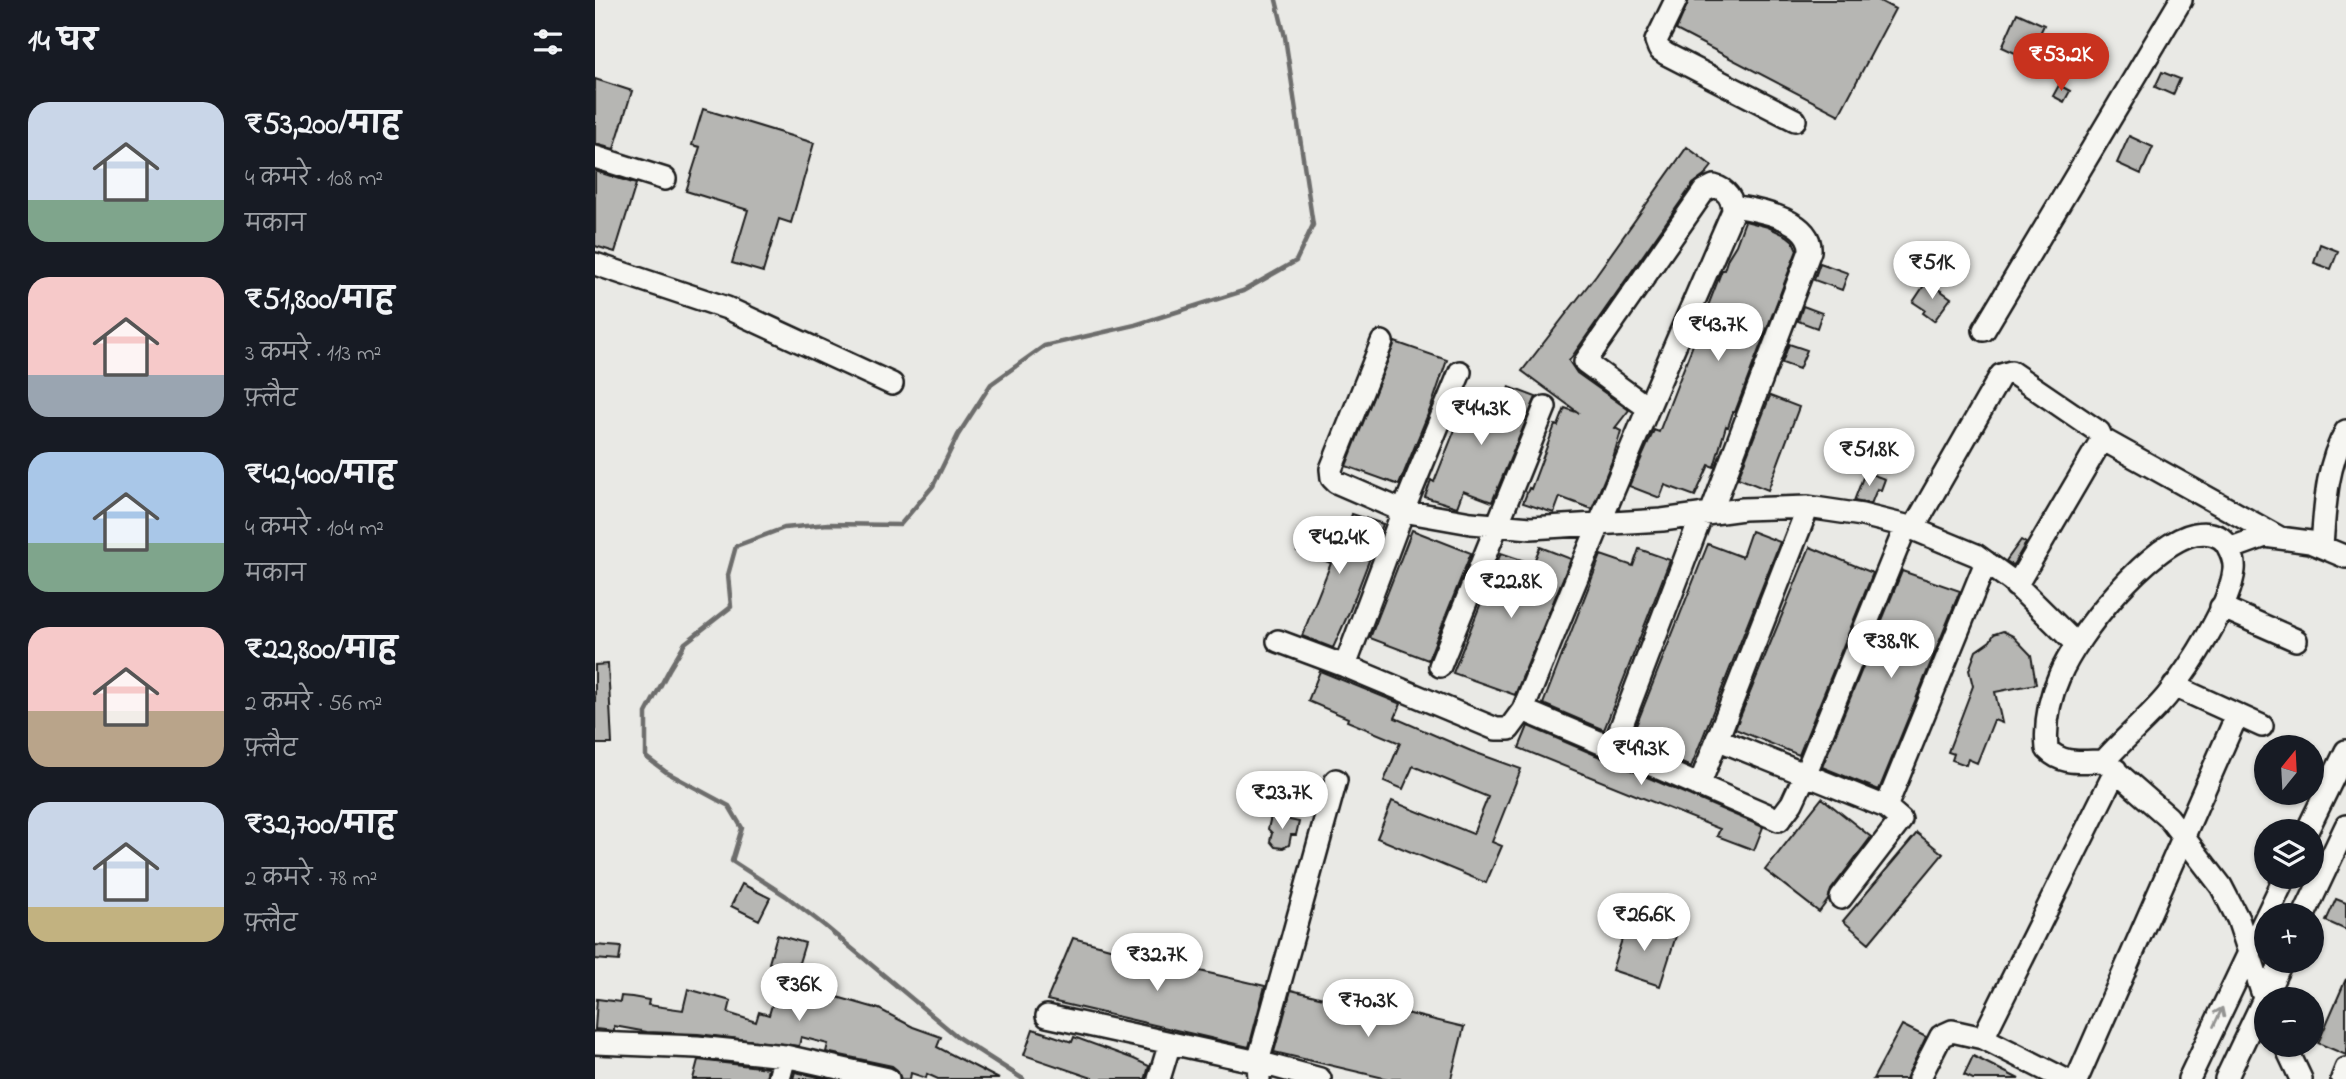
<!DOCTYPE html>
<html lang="hi">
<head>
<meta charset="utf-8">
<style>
	body { margin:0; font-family:"Indie Flower","Playpen Sans Deva",sans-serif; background:#20242c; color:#f1f3f6; height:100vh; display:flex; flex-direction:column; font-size:26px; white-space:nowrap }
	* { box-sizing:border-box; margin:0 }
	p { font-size:23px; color:#9ea1a6 }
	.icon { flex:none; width:38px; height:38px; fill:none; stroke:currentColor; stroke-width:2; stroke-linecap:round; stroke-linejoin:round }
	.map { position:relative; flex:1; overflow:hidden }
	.details { display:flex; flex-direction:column; background:#171b24; width:595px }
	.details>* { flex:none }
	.needle { width:46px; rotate:18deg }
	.buttons { position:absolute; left:1659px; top:735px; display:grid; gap:14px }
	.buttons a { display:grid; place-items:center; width:70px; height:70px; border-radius:50%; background:#171b24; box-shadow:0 2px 5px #0004; font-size:35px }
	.price { position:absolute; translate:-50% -60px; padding:0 16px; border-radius:24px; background:#fff; color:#222; font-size:23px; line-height:46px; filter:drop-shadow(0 2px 4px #0008) }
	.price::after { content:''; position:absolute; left:50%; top:42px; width:21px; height:16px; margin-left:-10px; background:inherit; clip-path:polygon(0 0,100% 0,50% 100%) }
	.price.current { background:#c8321e; color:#fff }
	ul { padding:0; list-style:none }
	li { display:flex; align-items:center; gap:21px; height:175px; padding:0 28px }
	li span { display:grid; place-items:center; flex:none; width:196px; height:140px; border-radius:21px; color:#555 }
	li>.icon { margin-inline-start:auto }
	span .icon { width:84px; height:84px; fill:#fffc; stroke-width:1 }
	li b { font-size:30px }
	h2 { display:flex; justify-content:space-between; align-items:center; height:84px; padding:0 28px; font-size:30px }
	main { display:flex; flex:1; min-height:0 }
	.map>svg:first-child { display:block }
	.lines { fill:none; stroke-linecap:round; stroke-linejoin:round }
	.stream { stroke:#6d6d6c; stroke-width:4.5 }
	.building { fill:#b6b6b3; stroke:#1c1c1c; stroke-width:2 }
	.minor-casing { stroke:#1c1c1c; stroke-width:26 }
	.minor { stroke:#f6f6f2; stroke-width:21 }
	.oneway { stroke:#949492 }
</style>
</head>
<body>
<main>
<section class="details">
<h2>14 घर<svg class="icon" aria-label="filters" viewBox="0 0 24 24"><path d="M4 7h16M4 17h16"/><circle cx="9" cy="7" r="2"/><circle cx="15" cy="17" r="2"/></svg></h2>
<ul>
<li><span style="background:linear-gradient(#c9d6e8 70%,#7fa58c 0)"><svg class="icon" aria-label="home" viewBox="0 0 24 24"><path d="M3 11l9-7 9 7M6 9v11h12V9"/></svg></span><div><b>₹53,200/माह</b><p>4 कमरे · 108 m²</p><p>मकान</p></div></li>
<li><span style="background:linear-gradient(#f6c9c9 70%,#9aa5b1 0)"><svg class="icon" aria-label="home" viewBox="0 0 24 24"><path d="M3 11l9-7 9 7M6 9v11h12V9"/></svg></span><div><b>₹51,800/माह</b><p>3 कमरे · 113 m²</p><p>फ़्लैट</p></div></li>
<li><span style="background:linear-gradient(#a9c7e8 65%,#7fa58c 0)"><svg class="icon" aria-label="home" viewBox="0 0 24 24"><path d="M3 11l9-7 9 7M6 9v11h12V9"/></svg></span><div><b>₹42,400/माह</b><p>4 कमरे · 104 m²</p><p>मकान</p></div></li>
<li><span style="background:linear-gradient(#f6c9c9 60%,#b9a48a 0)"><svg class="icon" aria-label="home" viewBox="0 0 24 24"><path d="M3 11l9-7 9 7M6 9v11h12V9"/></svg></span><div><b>₹22,800/माह</b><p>2 कमरे · 56 m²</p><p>फ़्लैट</p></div></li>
<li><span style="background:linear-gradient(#c9d6e8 75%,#c2b280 0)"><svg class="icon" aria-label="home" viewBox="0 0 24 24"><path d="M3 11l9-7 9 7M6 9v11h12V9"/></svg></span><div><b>₹32,700/माह</b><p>2 कमरे · 78 m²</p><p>फ़्लैट</p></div></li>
</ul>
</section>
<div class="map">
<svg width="1751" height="1079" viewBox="0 0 1751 1079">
	<rect width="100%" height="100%" fill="#e9e9e5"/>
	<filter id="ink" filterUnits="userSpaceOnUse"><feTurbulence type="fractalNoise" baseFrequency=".0143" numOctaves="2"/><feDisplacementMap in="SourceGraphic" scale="14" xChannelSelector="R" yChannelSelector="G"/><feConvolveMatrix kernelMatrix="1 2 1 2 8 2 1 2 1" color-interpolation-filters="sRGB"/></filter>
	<g filter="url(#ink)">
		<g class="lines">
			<path class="stream" d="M428 1079 364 1038 230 926 191 896 137 861 147 828 134 806 71 772 51 757V713L75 668 90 643 136 607 133 575 141 546 189 528 233 524 305 525 338 486 363 435 396 384 449 346 540 325 648 291 701 261 718 225 690 37 681 0"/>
		</g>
		<path class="building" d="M1283 0 1300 9 1244 115 1081 30 1094 0Z
			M1422 13 1449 25 1433 59 1407 47Z
			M1567 72 1585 79 1578 95 1560 87Z
			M0 79 37 91 19 149 0 144Z
			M1464 85 1475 91 1469 102 1458 96Z
			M108 109 219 143 196 223 184 219 168 272 137 263 153 210 91 191 105 147 97 145Z
			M1534 136 1558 147 1546 174 1522 163Z
			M1092 147 1117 166 1109 176 1098 184 974 361 982 373 1034 410 1020 428 1026 431 1017 461 997 509 965 497 959 513 928 503 934 488 936 489 960 425 963 426 970 408 984 413 927 371 1001 275Z
			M0 171 41 184 20 252 0 246Z
			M1150 221 1173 227 1192 236 1198 241 1202 250 1140 412H1138L1133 427 1131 426 1119 467 1114 465 1100 496 1070 485 1065 498 1034 486 1059 430 1064 432 1127 270H1129L1133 258 1141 245Z
			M1725 244 1743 251 1736 269 1719 263Z
			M1225 263 1253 273 1247 290 1219 280Z
			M1332 281 1356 298 1339 321 1328 313 1330 310 1318 302Z
			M1208 306 1227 313 1222 328 1203 321Z
			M800 342 852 360 836 407 804 485 751 466Z
			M1194 344 1212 350 1204 369 1187 363Z
			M914 387 941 397 897 502 868 491 862 507 830 497 836 480 839 482 875 392 907 404Z
			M1175 396 1204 407 1173 490 1143 478Z
			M1270 472 1290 479 1286 490 1282 489 1276 504 1259 501Z
			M757 514 788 524 755 610 738 648 707 636 736 563 702 551 711 526 725 531 722 537 746 545Z
			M817 530 876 553 833 660 775 638Z
			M1156 531 1185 542 1096 767 1035 741 1113 544 1147 557Z
			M1426 540 1431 543 1418 565 1411 561Z
			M945 547 976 559 920 695 858 673 906 553 938 564Z
			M1215 547 1278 573 1204 755 1140 729Z
			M1044 549 1075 560 1009 730 948 704 1006 555 1038 566Z
			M1307 571 1365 591 1284 790 1227 767Z
			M1408 631 1418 636 1436 655 1441 684 1400 692 1407 723 1399 720 1382 763 1373 759 1371 765 1357 760 1359 754 1353 752 1378 686 1374 670 1381 651 1395 641 1399 634Z
			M13 664 17 744H0V665Z
			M725 671 806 704 800 718 876 751 926 769 897 842 907 846 891 883 782 838 797 801 878 834 893 797 818 766 808 789 789 781 805 743 752 721 753 718 713 701Z
			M933 726 1168 827 1159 850 1122 836 1125 829 924 748Z
			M1227 798 1276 837 1236 890 1233 900 1224 912 1170 870Z
			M676 816 704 822 701 835H696L694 845 688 848 680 847 675 841 677 833 673 829Z
			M1322 833 1348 854 1274 943 1248 921Z
			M147 884 175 898 164 920 136 906Z
			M1741 899 1751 903V930L1731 921Z
			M1033 921 1081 936 1065 986 1017 970Z
			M182 935 210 943 200 976 244 988 242 997 284 1009 318 1027 346 1037 342 1047 404 1079H343L332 1074 331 1078 316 1073 315 1079H306L302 1070 297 1066 231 1052 233 1044 206 1037 204 1046 103 1034 52 1032 19 1026V1031L0 1029 2 999 25 1002 26 996 37 997 54 1000 53 1005 88 1010 93 989 136 1001 133 1013 161 1022 164 1012 174 1015 188 967 174 963Z
			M478 938 570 963 670 986 654 1047 452 1000Z
			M0 945 26 947 24 961 0 959Z
			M1751 979V1055L1723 1043Z
			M696 990 781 1011 782 1006 869 1027 856 1079H793L679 1052Z
			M1307 1025 1331 1037 1311 1079H1278Z
			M438 1029 477 1042 479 1037 539 1059 554 1066 551 1077 550 1079H500L429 1055Z
			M1378 1056 1424 1079H1378L1369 1075Z
			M103 1060 173 1068 171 1079H98Z
			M200 1072 233 1079H198Z"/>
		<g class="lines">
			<defs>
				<path id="minor" d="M1081 0 1061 41 1064 49 1071 54 1200 120
					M0 157 70 179
					M0 264 132 308 297 384
					M1389 330 1586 0
					M787 342 736 469 737 478 741 482 808 511 876 523 936 528 1067 520 1148 509 1213 507 1267 515 1311 526 1381 555 1417 581 1481 644
					M865 372 808 511 750 666 901 729H914L928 710C995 543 1066 377 1138 211 1138 199 1131 189 1119 186L1109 191 990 362 1053 408
					M1507 439 1685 538
					M1116 513 1215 251C1217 221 1168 211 1144 207L1138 211
					M1318 529 1406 375 1416 372 1504 432 1507 439 1421 586
					M1727 546C1730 507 1731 466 1751 431
					M1634 549 1670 536 1715 542 1751 557
					M1626 607 1701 640
					M683 641 750 666
					M845 666 950 407
					M1579 686 1667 726
					M928 710 1018 748 1107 514
					M1122 739 1291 807 1391 562
					M1018 748 1184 820 1197 803 1210 775 1311 526
					M1509 761C1529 738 1553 719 1572 696 1595 667 1635 606 1639 570 1640 561 1637 554 1632 545 1626 534 1612 532 1600 534 1555 543 1481 635 1464 677 1454 699 1450 725 1452 749 1468 766 1488 761 1509 761L1573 817 1626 886 1643 919 1671 1004
					M1104 786 1213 507
					M1712 831 1751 751
					M1246 898 1306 820 1291 807
					M1709 915 1751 826
					M452 1016 663 1062 725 1079
					M1388 1038 1521 770
					M0 1043 102 1047 190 1056 293 1079
					M1690 1045 1706 1079
					M184 1079 190 1056
					M564 1079 575 1043
					M664 1079 663 1062 741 780
					M1324 1079 1346 1036 1357 1031 1388 1038 1469 1079
					M1482 1079 1642 715
					M1594 1079 1690 877
					M1631 1079 1687 961
					M1747 1079 1751 1069"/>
			</defs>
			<use href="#minor" class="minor-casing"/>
			<use href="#minor" class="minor"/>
		</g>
		<defs><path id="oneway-shaft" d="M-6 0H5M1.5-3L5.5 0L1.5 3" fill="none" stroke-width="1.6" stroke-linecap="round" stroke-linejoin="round" transform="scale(1.75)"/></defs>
		<use class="oneway" href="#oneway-shaft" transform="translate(1623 1017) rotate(-65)"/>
	</g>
</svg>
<div class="buttons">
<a><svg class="needle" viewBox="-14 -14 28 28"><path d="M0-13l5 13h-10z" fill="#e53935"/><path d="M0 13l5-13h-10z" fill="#9ea1a6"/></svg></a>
<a><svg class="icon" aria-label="layers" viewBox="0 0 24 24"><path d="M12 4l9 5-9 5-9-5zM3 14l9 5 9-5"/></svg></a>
<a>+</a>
<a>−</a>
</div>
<b class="price current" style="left:1466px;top:93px">₹53.2K</b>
<b class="price" style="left:1337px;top:301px">₹51K</b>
<b class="price" style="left:1123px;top:363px">₹43.7K</b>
<b class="price" style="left:886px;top:447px">₹44.3K</b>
<b class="price" style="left:1274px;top:488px">₹51.8K</b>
<b class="price" style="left:744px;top:576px">₹42.4K</b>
<b class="price" style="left:916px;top:620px">₹22.8K</b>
<b class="price" style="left:1296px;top:680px">₹38.9K</b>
<b class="price" style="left:1046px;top:787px">₹49.3K</b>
<b class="price" style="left:687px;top:831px">₹23.7K</b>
<b class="price" style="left:1049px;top:953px">₹26.6K</b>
<b class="price" style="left:562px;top:993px">₹32.7K</b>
<b class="price" style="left:204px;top:1023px">₹36K</b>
<b class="price" style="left:773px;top:1039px">₹70.3K</b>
</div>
</main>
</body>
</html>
